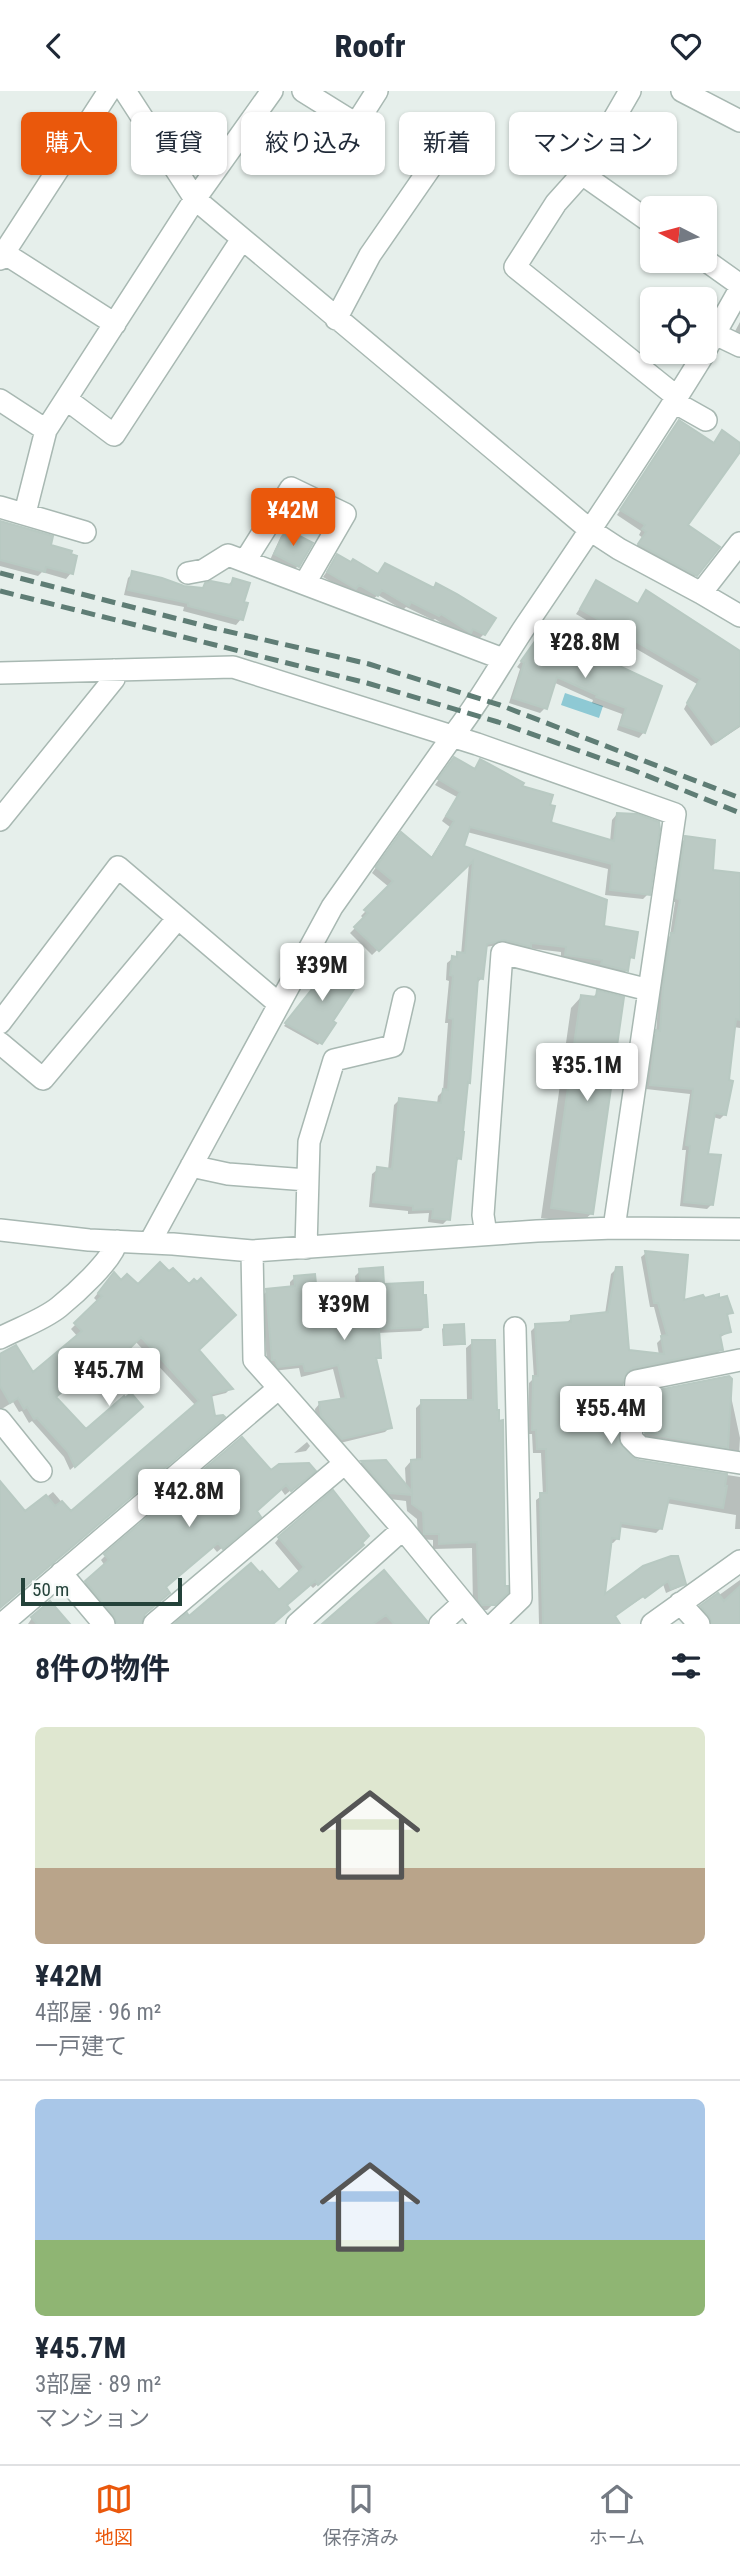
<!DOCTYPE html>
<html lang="ja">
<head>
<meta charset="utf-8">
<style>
	body { margin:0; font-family:"Roboto Condensed","Noto Sans JP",sans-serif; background:#f2f2f3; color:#1f2937; height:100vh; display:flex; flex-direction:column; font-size:26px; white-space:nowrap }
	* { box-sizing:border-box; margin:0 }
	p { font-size:23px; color:#747a83 }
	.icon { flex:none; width:38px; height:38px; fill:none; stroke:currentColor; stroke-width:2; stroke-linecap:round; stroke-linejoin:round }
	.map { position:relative; height:1533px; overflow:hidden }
	.details { display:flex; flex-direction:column; background:#fff; flex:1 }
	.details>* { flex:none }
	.guide { position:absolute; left:21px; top:21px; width:698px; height:63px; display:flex; gap:14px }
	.needle { width:46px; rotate:276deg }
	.fabs { position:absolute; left:640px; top:105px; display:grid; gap:14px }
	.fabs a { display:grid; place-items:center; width:77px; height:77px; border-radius:10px; background:#fff; box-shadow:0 2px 5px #0004; font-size:35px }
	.scale { position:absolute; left:21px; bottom:18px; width:161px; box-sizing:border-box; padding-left:7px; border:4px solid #24423a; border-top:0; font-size:19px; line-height:24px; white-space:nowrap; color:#24423a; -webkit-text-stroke:5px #f7fbf9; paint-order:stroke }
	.price { position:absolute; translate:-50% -60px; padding:0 16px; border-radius:7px; background:#fff; color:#222; font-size:23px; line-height:46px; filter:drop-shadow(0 2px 4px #0008) }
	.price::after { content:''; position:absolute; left:50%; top:42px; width:21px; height:16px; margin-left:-10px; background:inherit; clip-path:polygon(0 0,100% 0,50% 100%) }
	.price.active { background:#ea580c; color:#fff }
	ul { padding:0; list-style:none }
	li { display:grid; align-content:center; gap:14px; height:371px; padding:0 35px }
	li+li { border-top:2px solid #e0e1e3 }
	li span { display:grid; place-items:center; height:217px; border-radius:10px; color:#555 }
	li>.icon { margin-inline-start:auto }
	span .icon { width:126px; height:126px; fill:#fffc; stroke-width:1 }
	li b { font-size:30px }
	h2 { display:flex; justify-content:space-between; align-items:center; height:84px; padding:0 35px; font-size:30px }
	.chip { padding:0 24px; border-radius:10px; background:#fff; box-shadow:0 2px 5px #0004; font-size:24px; line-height:63px }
	.chip.active { background:#ea580c; color:#fff }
	header { display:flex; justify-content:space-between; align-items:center; height:91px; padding:0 35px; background:#fff; font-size:32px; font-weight:800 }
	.menu { display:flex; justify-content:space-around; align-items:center; height:98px; border-top:2px solid #e0e1e3; background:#fff; font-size:19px; color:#747a83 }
	.menu a { display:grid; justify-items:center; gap:4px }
	.menu .active { color:#ea580c }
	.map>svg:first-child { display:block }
	.water { fill:#8ec9d4 }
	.shadow { fill:#0003 }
	.building { fill:#bbcac4; stroke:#b8c9c2; stroke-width:2 }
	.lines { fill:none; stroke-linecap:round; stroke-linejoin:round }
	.minor-casing { stroke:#a8b8b2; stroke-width:24 }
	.minor { stroke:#fff; stroke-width:21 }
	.rail { stroke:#5f7d75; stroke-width:5; stroke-dasharray:14 7; stroke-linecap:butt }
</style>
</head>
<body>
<header><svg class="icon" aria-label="back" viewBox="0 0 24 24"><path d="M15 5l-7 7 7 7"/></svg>Roofr<svg class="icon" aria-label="heart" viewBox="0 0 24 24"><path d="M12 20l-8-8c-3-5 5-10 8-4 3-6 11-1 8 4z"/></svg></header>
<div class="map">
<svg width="740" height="1533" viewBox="0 0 740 1533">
	<rect width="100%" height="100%" fill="#e6efeb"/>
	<path class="water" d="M565 602 603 615 599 627 561 614Z"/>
	<path class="shadow" d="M740 231V248L733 244Z
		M679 332 713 353 718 346 740 357 685 435 696 484 691 489 634 458 643 447 639 444 641 440 617 424Z
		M0 431 49 456 71 482 66 488 42 481 38 485 0 475Z
		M287 440 298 475 293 480 270 469 281 445Z
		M337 466 484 543 479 548 467 542 463 545 435 528 433 529 406 516 403 519 378 504 372 509 354 499 350 502 323 486Z
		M133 482 184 496 201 498 206 494H228L233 489 242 513 241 528 236 534 183 520 184 516 124 504 128 487Z
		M597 492 637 515 646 501 740 562V636L711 655 684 618 697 593 576 523Z
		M539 547 571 563 577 557 660 596 644 641 639 647 617 639 622 623 592 612 593 609 553 591 545 617 540 622 509 612 520 578 517 576Z
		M480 670 548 715 549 731 610 751 612 729 617 723 648 803 643 808 605 804 608 778 467 741 462 756 602 837 632 866 628 870 627 879 621 885 597 878V874L561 869V861L527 857 524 860 498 854 485 856 482 887 476 893 460 1067 454 1072 448 1128 443 1133 428 1131 429 1122 408 1123V1120L369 1116 372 1083 378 1078 388 1079 394 1014 399 1009 437 1013 438 1005 443 1000 448 932H445L449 890 446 889 447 872 458 863 461 864 469 772 372 864 350 842 364 828 361 825 389 796 372 782 396 748 430 768 450 736 442 730 457 706 435 694 449 674 473 679Z
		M686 747 711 780 740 784V937L734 936 725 1023 720 1028 713 1026 706 1065 712 1113 707 1118 680 1115 686 1059H682L690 1003 646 998 652 946 656 942 659 902 667 848 670 845 675 811H672L681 752Z
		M319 872 331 930 334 932 318 954 284 935 316 895 308 890Z
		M598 901 592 1122 581 1132 541 1127 571 917 581 906 591 908Z
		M646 1162 682 1211 731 1221 726 1226 729 1241 719 1247 721 1258 717 1263 623 1284 618 1299 614 1337 617 1353 637 1370 740 1386V1438H735L736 1424 666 1412 661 1437 656 1442 619 1436 618 1447 613 1452H610L602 1507 644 1477 685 1491 680 1496 666 1502 663 1493 613 1526 611 1533H539L536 1409 543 1404 541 1362H533L532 1343H528L529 1292 534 1287 531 1240 536 1235 567 1231 572 1227 605 1223 611 1183 616 1178 628 1261 659 1264 657 1252 662 1247 654 1216H650L641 1166Z
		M360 1180 383 1195 426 1235 421 1240 377 1242 379 1266 375 1270 390 1336 385 1341 336 1353 316 1330 315 1318 320 1312 341 1310 333 1278 301 1286 299 1277 273 1280 267 1273 262 1205 267 1200 290 1197V1191L295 1186 315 1204 324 1227 358 1221 355 1185Z
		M109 1188 197 1259 230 1298 226 1302 210 1306 0 1516V1392L25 1423 53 1401 71 1422 196 1315 135 1250 112 1273 110 1271 107 1274 98 1266 54 1307 86 1340 136 1321 70 1379 64 1366 32 1330 29 1332 22 1320 19 1321 13 1311 0 1319V1265L33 1284 78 1246 71 1238 98 1211 94 1207Z
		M444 1236 463 1252 461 1254 443 1255 442 1238Z
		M473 1251 503 1497 506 1501 487 1519H476L473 1516 472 1457 433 1458V1449L418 1448 417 1428 407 1420 406 1410 382 1407 356 1377 361 1372 385 1371 406 1396 405 1377 411 1370H416V1317L422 1311 467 1310 466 1257Z
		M727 1287 740 1347 739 1363 642 1345 647 1341 651 1306 647 1305 649 1303Z
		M242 1348 270 1382 309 1384 285 1404 280 1397 255 1420 254 1430 217 1461 212 1455 164 1497 168 1502 140 1528V1533H111L81 1496 105 1475 101 1469 105 1465Z
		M307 1351 310 1355 306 1360 294 1362Z
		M279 1447 360 1452 357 1459 313 1497 310 1494 285 1514 272 1533H177L189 1527 279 1502 300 1482 275 1452Z
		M384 1482 426 1533H324Z
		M740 1489V1533H706L697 1520Z
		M49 1512 67 1533H28L32 1527Z"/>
	<path class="building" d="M679 329 714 352 722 339 740 352V361L688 434 720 456 697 485 638 453 646 441 642 438 645 434 620 419Z
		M0 430 53 445 51 454 72 460 71 463 77 465 73 483 46 476 45 481 0 469Z
		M286 438 313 452 299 476 274 463Z
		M337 463 351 471 353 468 378 483 385 472 434 497 436 492 457 503 496 527 485 544 473 538 471 542 441 523 439 525 411 511 409 515 382 499 378 505 359 494 356 498 327 481Z
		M132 480 162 487 184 495 203 497 205 492 211 490 231 494 233 487 250 492 244 511 248 512 243 529 188 515V512L128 499Z
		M596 489 638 513 646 499 740 560V634L716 651 687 612 700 588 580 518Z
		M543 539 573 562 577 555 662 595 645 642 620 634 626 617 596 606 597 604 557 586 547 618 513 607 524 572 521 570Z
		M454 666 475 678 480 668 524 692 522 695 553 704 550 714 555 715 551 731 553 732 614 750 617 722 637 723 659 731 660 738 650 804 610 799 612 773 470 736 464 755 607 809 604 835 638 841 634 867 630 866 628 880 601 873 602 869 565 864 566 856 531 852V856L504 849 487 853 483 888 478 887 470 992 468 991 463 1041H464L461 1068 457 1067 450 1129 432 1127 433 1118 413 1119V1115L373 1111 377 1076 392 1078 399 1007 441 1012 443 998 448 999 453 928 449 927 453 885 450 884 452 865 457 866V861L465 862 473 770 379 860 354 836 368 822 364 819 393 790 376 776 401 741 432 767 454 730 446 725 460 701 438 688Z
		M685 745 715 749 713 779 740 782V929L736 928 729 989 733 990 726 1024 715 1022 708 1063 721 1064 713 1114 684 1111 690 1055 686 1054 693 998 650 994 656 939 660 940 663 896 671 842H674L680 809 676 807Z
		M321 867 337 878 335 881 356 895 333 930 336 932 322 953 285 932 316 893 308 887Z
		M597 899 624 906 593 1123 551 1117 581 904 596 906Z
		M645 1160 688 1164 684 1209 703 1204 705 1207 719 1203V1207L727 1205 733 1222 727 1223 731 1241 720 1244 723 1259 633 1277 627 1281 620 1300 616 1336H619V1351L631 1365 638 1369 727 1383 725 1395H727L723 1417 669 1407 662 1438 621 1432 619 1448 612 1447 605 1503 643 1475 671 1465H678L686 1493 671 1498 668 1490 645 1507 643 1505 615 1525 620 1533H543L540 1402H547L546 1358H537L536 1339H532L533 1285H538L535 1233 571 1231V1225L608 1221 616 1176H622L629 1259 664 1263 661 1245 667 1244 658 1212H654Z
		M160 1171 169 1180 173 1177 189 1193 194 1188 197 1191 201 1187 236 1224 199 1259 233 1298 211 1303 215 1325 223 1324 225 1326 0 1517V1390L25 1420 46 1404 55 1415 62 1410 71 1420 199 1310 141 1246 117 1270 116 1268 112 1271 104 1262 80 1282 82 1284 56 1306 86 1338 124 1305 125 1307 131 1302 143 1316 75 1376 68 1361 37 1327 34 1328 27 1316 24 1318 18 1307 10 1312 0 1295V1263L16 1254 33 1281 82 1240 74 1232 102 1205 98 1202 114 1181 121 1189 127 1183 138 1193Z
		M383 1176 384 1193 423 1191V1204H426L428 1236 379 1238 381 1267H376L392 1337 342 1348 321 1325 319 1311 346 1307 338 1274 312 1280H305L303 1273 278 1276 275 1269H272L266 1198 295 1195 294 1185 315 1183 317 1202 324 1201 326 1225 363 1218 359 1178Z
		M464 1233 465 1253H444V1234Z
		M472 1249H495L497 1319H499V1330L503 1329 505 1495H508V1502L495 1514H482L479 1509 477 1451 439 1453V1443H424L423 1421 412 1413V1404L389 1402 361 1370 386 1369 412 1401 411 1369 422 1368 421 1309H473Z
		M729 1285 732 1288 728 1357 645 1342V1339H650L654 1302 648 1301Z
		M242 1346 271 1379 279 1373 309 1372 316 1380 291 1400 286 1394 257 1420 261 1426 223 1458 218 1452 166 1496 170 1502 145 1523 141 1533H117L114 1525 85 1490 109 1469 104 1463Z
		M333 1399 369 1445 362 1452 364 1454 318 1494 315 1490 287 1514 290 1518 273 1533H174L187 1522 189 1525 251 1472 260 1482 262 1480 279 1499 304 1476 278 1446Z
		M384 1479 427 1530V1533H394L386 1524 373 1533H322Z
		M740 1495V1533H712L709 1525 700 1515 718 1502 724 1510Z
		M50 1510 70 1533H37L31 1526Z"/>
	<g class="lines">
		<defs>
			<path id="minor" d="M125 0 195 108 590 439 619 458 701 502
				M303 0 356 33 377 0
				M630 0 582 83 556 112 515 176 677 306
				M682 0 740 30
				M582 83 653 133
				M4 162 115 233
				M0 168 109 0
				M705 169 740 194
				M336 228 370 164 460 34
				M715 243 740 255
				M705 260 740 198
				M66 308 114 344 242 148
				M0 309 46 339
				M674 311 706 329
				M0 416 85 441
				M25 422 46 339 195 108 272 0
				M740 452 701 502 740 525
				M245 470 291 397 345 423 305 492
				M188 482 204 479 228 464 503 568
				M0 582 233 576 477 653 675 723 614 1137
				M0 729 114 588V579
				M0 932 118 776 279 913
				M0 952 43 988 178 827
				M191 1075 228 1083 307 1089
				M0 1139 89 1149 173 1153 252 1160 537 1140 614 1137 740 1138
				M486 1143 483 1124 502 862 649 899
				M150 1151 332 816 452 646C480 611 501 571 526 534 587 444 648 354 705 261
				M306 1157 309 1051 334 969 393 955 404 907
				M0 1247C19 1237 43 1229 59 1216 75 1203 113 1169 117 1150
				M740 1269 636 1290 631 1347 640 1356 740 1372
				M279 1297 403 1438 481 1533
				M0 1329 41 1380
				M61 1482 104 1533
				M680 1512 699 1533
				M2 1533 279 1297 254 1269 252 1160
				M154 1533 345 1372
				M297 1533 403 1438
				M440 1533 463 1512
				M494 1533 521 1507 515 1237
				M652 1533 740 1470"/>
		</defs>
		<use href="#minor" class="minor-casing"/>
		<use href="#minor" class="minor"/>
		<path class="rail" d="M0 482 213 537 369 573 500 614 740 707
			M0 500 367 592 498 631 633 679 740 722"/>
	</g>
</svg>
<div class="fabs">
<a><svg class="needle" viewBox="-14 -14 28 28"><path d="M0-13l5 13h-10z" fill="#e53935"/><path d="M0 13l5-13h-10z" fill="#747a83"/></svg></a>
<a><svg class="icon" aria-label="locate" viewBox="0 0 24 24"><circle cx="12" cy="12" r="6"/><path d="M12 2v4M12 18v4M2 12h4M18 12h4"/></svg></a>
</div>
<div class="scale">50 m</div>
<b class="price active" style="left:293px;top:457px">¥42M</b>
<b class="price" style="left:585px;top:589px">¥28.8M</b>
<b class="price" style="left:322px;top:912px">¥39M</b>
<b class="price" style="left:587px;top:1012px">¥35.1M</b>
<b class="price" style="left:344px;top:1251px">¥39M</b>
<b class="price" style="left:109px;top:1317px">¥45.7M</b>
<b class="price" style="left:611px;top:1355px">¥55.4M</b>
<b class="price" style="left:189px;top:1438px">¥42.8M</b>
<div class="guide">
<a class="chip active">購入</a>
<a class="chip">賃貸</a>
<a class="chip">絞り込み</a>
<a class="chip">新着</a>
<a class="chip">マンション</a>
</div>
</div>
<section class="details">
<h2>8件の物件<svg class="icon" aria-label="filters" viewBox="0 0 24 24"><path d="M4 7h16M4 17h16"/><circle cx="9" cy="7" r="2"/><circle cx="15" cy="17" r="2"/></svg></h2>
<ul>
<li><span style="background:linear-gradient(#dfe7d0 65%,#b9a48a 0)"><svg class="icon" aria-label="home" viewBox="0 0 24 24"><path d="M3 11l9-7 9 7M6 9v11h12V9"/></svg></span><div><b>¥42M</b><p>4部屋 · 96 m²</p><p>一戸建て</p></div></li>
<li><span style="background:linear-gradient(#a9c7e8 65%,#8fb573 0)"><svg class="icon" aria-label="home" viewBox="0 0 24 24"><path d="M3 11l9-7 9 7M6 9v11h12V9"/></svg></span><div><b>¥45.7M</b><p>3部屋 · 89 m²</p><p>マンション</p></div></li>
</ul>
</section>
<nav class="menu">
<a class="active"><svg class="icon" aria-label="map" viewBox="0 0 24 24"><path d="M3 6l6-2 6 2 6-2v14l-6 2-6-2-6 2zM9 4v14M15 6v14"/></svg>地図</a>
<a><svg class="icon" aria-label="saved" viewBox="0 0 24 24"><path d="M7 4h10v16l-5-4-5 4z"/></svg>保存済み</a>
<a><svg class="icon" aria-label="home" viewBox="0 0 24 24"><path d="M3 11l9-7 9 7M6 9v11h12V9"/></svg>ホーム</a>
</nav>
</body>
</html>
